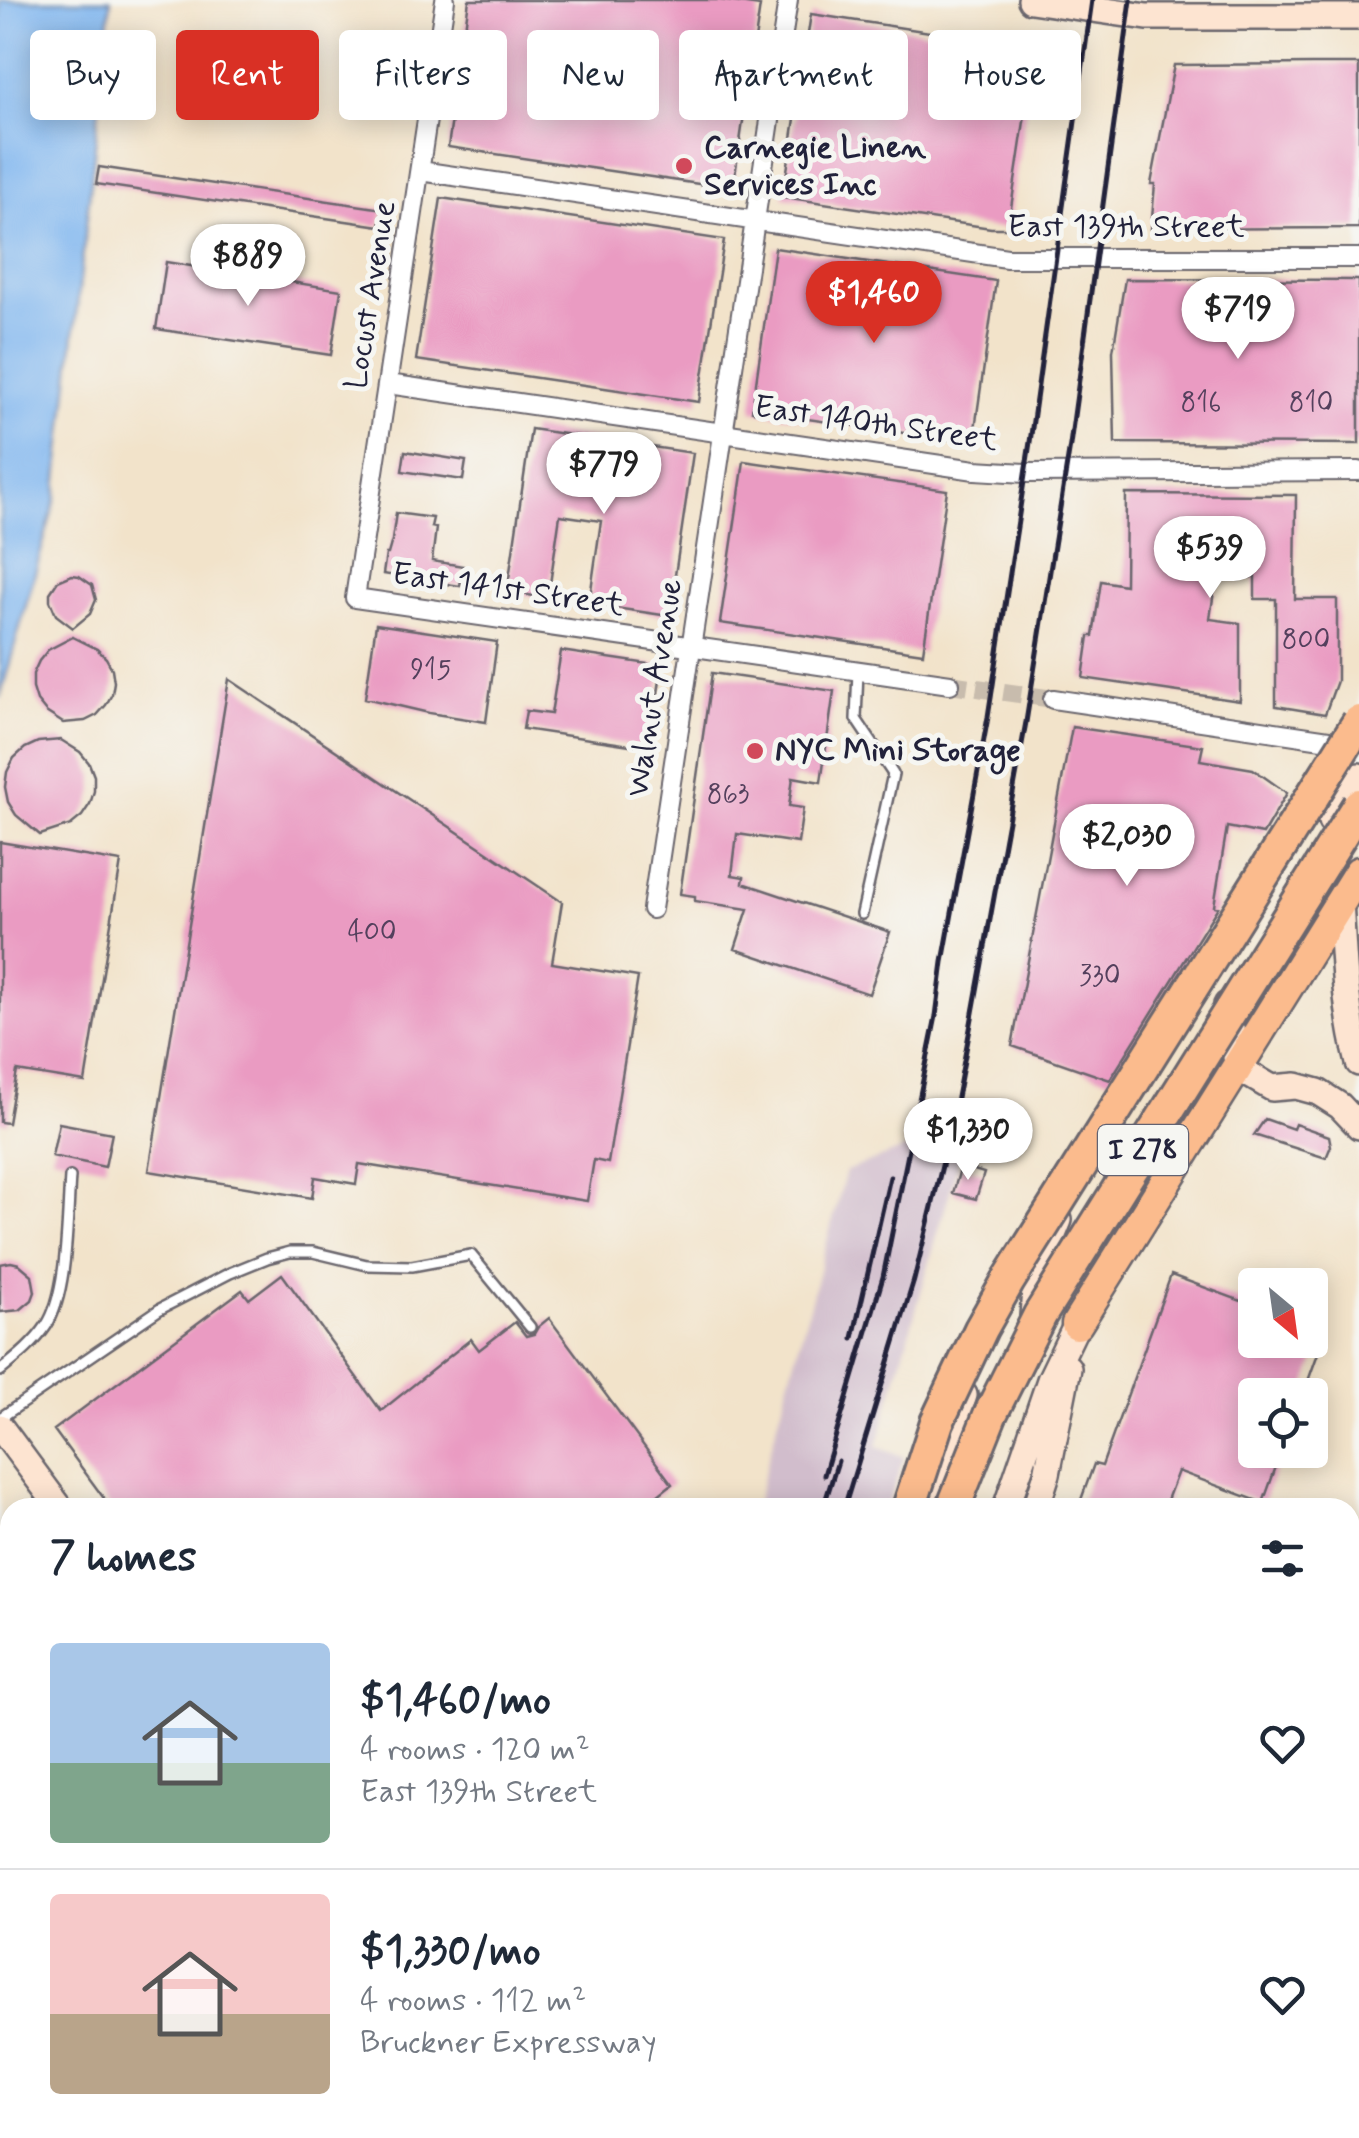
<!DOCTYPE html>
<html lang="en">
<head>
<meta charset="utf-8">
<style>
	body { margin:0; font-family:Mynerve,sans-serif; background:#f6f6f7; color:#1f2937; height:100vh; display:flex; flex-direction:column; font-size:38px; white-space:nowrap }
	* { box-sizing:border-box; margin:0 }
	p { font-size:32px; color:#747a83 }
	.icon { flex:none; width:55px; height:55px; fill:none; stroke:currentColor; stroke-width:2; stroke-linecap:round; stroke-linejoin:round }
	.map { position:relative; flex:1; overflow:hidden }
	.side { position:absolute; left:0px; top:1498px; width:1360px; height:642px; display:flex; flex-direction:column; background:#fff; border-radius:30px 30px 0 0; box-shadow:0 5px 25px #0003 }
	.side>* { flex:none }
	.banner { position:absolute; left:30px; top:30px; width:1300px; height:90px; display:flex; gap:20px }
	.needle { width:65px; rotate:151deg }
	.controls { position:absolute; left:1238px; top:1268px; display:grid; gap:20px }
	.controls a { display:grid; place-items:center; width:90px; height:90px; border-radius:10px; background:#fff; box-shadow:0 5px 25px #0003; font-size:50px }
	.price { position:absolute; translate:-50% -85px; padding:0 22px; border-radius:35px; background:#fff; color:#222; font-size:32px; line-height:65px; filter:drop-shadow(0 2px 5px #0008) }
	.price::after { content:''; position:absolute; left:50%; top:60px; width:30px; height:22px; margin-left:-15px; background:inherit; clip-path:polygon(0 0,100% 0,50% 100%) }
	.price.active { background:#d93025; color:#fff }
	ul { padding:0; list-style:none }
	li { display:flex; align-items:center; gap:30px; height:250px; padding:0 50px }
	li+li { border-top:2px solid #e0e1e3 }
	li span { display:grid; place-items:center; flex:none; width:280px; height:200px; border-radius:10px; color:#555 }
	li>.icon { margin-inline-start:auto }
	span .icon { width:120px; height:120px; fill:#fffc; stroke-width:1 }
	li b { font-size:42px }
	h2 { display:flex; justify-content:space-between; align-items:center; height:120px; padding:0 50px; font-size:42px }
	.tag { padding:0 35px; border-radius:10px; background:#fff; box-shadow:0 5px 25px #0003; font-size:35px; line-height:90px }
	.tag.active { background:#d93025; color:#fff }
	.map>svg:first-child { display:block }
	.industrial { fill:#d1bdcc }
	.water { fill:#80b6ef; stroke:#516c95; stroke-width:2.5 }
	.building { fill:#ea9bc2 }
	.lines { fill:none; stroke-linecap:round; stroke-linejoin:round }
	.street-tunnel { stroke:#c8bcad; stroke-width:18; stroke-dasharray:18 9; stroke-linecap:butt }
	.lane-casing { stroke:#6b666d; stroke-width:14 }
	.street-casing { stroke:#6b666d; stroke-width:22 }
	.secondary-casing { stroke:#6b666d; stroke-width:30 }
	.primary-casing { stroke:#6b666d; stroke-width:35 }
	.highway-casing { stroke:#6b666d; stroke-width:38 }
	.lane { stroke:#fff; stroke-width:9 }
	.street { stroke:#fff; stroke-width:18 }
	.secondary { stroke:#fde4d1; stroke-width:25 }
	.primary { stroke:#fbbb8d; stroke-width:30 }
	.highway { stroke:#fbbb8d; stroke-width:32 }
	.rail { stroke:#22223b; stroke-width:5 }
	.highway-bridge-casing { stroke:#6b666d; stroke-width:38; stroke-linecap:butt }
	.highway-bridge { stroke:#fbbb8d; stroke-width:32 }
	.poi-dot { fill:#d1495b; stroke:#f6f6f2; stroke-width:4 }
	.labels { text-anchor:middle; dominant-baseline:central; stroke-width:10; stroke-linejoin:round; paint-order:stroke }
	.number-label { font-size:28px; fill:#54405d }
	.shield { fill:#f6f6f2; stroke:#626272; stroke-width:2.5 }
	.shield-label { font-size:30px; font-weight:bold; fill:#22223b }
	.poi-label { font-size:32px; font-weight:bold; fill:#22223b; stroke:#f6f6f2; text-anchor:start }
	.street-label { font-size:32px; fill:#22223b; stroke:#f6f6f2 }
</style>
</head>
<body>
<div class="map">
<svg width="1359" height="2138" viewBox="0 0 1359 2138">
	<rect width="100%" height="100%" fill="#f6f6f2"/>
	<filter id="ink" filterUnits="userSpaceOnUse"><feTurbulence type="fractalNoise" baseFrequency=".01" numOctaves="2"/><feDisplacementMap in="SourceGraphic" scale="20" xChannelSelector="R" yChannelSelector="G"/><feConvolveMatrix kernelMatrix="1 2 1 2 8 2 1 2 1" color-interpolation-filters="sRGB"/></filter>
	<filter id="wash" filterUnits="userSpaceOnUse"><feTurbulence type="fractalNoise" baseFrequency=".0048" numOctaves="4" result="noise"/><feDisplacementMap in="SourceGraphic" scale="40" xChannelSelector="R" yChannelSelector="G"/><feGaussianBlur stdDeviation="2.25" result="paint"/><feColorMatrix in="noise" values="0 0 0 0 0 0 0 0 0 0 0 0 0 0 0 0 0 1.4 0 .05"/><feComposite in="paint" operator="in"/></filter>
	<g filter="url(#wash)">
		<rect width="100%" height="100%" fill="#f2e3ca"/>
		<path class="industrial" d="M979 1121 966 1135 877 1446 904 1457 887 1507H755L846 1171Z"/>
		<path class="water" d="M0 0H111L56 498 0 698Z"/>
		<g id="blocks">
			<path class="building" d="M469 0H719L760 6 733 189 448 147Z
				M811 14 1035 48 1008 228H991L783 197Z
				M1312 64H1359V228L1151 229 1155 184H1151L1174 65Z
				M99 167 383 209 380 226 96 184Z
				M441 198 724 240 699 402 416 360Z
				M775 248 996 281 973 443 752 411Z
				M166 262 341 290 331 355 156 329Z
				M1125 279 1359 280V444L1115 443 1113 351Z
				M531 429 693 453 669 616 589 604 601 521 560 515 548 598 507 592Z
				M405 451 466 461 463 480 402 471Z
				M744 461 947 490 923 653 720 623Z
				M1126 494 1296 495 1295 599H1337V681L1325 714 1276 706V599H1255V577H1216L1210 619 1240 623V701L1083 678 1089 636H1093L1101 581 1125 585Z
				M396 513 433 518 431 527 436 528 432 561 463 566 460 586 383 574 386 554H388L392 540Z
				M72 575 79 576 92 585 96 600 90 614 73 628 56 615 50 601V593L58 581Z
				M376 624 497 642 486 722 429 713 365 698Z
				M73 637 97 649 106 658 112 669 114 682 112 694 106 705 97 715 85 721 63 723 46 712 37 701 33 688V674L39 661 48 650Z
				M561 651 662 666 650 748 523 729 526 711 551 714Z
				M712 673 834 691 821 782 793 777 789 806 803 808 798 843 737 834 732 875 744 877 743 883 890 932 869 994 735 949 748 909 695 901V896L680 894Z
				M229 679 562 902 552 963 638 977 608 1163 594 1160 587 1201 359 1164 356 1184 315 1177 312 1198 149 1171Z
				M1072 727 1203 746 1200 760 1253 769 1287 793 1263 834 1227 827 1214 906 1218 907 1110 1080 1012 1046Z
				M61 740 80 752 89 763 94 776V791L90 804 82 816 71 825 40 835 16 815 8 802 5 787 7 772 14 758 25 748 38 742Z
				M0 842 121 862 85 1082 17 1071 8 1123 0 1122Z
				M1265 1119 1293 1129 1295 1124 1329 1136 1331 1146 1326 1158 1254 1135Z
				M59 1123 112 1133 105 1167 52 1156Z
				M961 1166 984 1173 976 1199 953 1193Z
				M11 1262 19 1264 32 1275 35 1292 32 1300 20 1310 0 1312V1264Z
				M282 1274 381 1411 471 1339 479 1350 515 1322 526 1336 534 1334 538 1327 549 1318 672 1484 642 1508H111L54 1430 242 1290 249 1299Z
				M1171 1275 1255 1306V1340H1310V1326L1326 1331 1303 1395H1255V1450H1282L1263 1503 1178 1471 1164 1508H1078L1094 1464 1102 1466Z"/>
		</g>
	</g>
	<g filter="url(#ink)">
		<use href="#blocks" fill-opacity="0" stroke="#6b666d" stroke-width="2.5"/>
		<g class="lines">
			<path class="street-tunnel" d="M950 684 1053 699"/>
			<defs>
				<path id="lane" d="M858 671 856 719 893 774 862 914
					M0 1371C16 1358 34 1344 46 1326 68 1294 67 1217 70 1177
					M0 1418 160 1309 230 1273 267 1258 290 1252H313L367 1265 412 1266 471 1255 530 1327"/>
				<path id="street" d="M445 0 355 598 950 684
					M420 171 1007 258H1359
					M388 384 975 470 1026 473 1359 471
					M1053 699 1349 743
					M652 909 788 0
					M1350 1764 1359 1762
					M1350 1864 1359 1901
					M1350 2056 1359 2031
					M1089 2138 1092 2130
					M1320 2138 1323 2130"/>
				<path id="secondary" d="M1031 0 1147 17H1359
					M1331 821 1359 776
					M1340 900C1343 955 1345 1009 1359 1063
					M1227 1005 1238 1068 1272 1088 1296 1086 1318 1092 1340 1106 1359 1126
					M1033 1316 1036 1276 1059 1220
					M0 1427 60 1508
					M928 1508 964 1395
					M1006 1508 1050 1380 1077 1324
					M1036 1508 1047 1474 1068 1368
					M521 2130 527 2138
					M763 2138 765 2130
					M804 2138 807 2130
					M835 2138 838 2130"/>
				<path id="primary" d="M1077 1324 1359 872"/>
				<path id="highway" d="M706 2138 709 2130
					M746 2138 748 2130"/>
			</defs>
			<use href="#lane" class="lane-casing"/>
			<use href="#street" class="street-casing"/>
			<use href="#secondary" class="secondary-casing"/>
			<use href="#primary" class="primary-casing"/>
			<use href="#highway" class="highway-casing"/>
			<use href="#lane" class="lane"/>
			<use href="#street" class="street"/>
			<use href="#secondary" class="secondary"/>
			<use href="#primary" class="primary"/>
			<use href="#highway" class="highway"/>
			<path class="rail" d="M853 1338 890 1177
				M824 1475 883 1277 936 1016 943 962 988 717 1030 442 1092 0
				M823 1508 838 1461
				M844 1508 914 1280 951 1129 970 1029 1026 722 1070 445 1131 0
				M635 2138 637 2130"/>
			<defs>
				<path id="highway-bridge" d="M909 1508 937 1422 981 1329 1008 1281 1359 722
					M953 1508 990 1415 1040 1315 1359 805"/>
			</defs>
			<use href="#highway-bridge" class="highway-bridge-casing"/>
			<use href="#highway-bridge" class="highway-bridge"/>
		</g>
	</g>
	<g class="poi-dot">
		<circle cx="684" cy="166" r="10"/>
		<circle cx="755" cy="751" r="10"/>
	</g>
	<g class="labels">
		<g class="number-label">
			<text x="1201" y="403">816</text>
			<text x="1311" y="403">810</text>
			<text x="1306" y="640">800</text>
			<text x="431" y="670">915</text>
			<text x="728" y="795">863</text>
			<text x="372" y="932">400</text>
			<text x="1100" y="976">330</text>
		</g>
		<rect class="shield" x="1098" y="1125" width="90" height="50" rx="8"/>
		<g class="shield-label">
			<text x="1143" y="1150">I 278</text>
		</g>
		<g class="poi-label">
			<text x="704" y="148">Carnegie Linen<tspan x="704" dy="37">Services Inc</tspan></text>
			<text x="775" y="751">NYC Mini Storage</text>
		</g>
		<g class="street-label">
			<text x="1126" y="227">East 139th Street</text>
			<text transform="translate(371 295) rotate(-81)">Locust Avenue</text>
			<text transform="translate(876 424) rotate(8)">East 140th Street</text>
			<text transform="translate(508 590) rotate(8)">East 141st Street</text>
			<text transform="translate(655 688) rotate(-81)">Walnut Avenue</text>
		</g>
	</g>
</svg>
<div class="controls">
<a><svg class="needle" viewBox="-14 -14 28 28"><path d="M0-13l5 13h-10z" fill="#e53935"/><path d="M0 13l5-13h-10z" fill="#747a83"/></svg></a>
<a><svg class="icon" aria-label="locate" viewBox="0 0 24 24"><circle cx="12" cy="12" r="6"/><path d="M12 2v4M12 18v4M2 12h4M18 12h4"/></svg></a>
</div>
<b class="price" style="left:248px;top:309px">$889</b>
<b class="price active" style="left:874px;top:346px">$1,460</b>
<b class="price" style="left:1238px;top:362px">$719</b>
<b class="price" style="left:604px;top:517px">$779</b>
<b class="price" style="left:1210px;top:601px">$539</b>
<b class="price" style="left:1127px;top:889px">$2,030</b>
<b class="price" style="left:968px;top:1183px">$1,330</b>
<div class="banner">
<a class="tag">Buy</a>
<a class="tag active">Rent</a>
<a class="tag">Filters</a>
<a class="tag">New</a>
<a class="tag">Apartment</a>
<a class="tag">House</a>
</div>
<section class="side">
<h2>7 homes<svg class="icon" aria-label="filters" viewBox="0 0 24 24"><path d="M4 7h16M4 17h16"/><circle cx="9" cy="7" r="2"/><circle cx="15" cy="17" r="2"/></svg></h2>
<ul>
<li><span style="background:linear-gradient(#a9c7e8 60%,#7fa58c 0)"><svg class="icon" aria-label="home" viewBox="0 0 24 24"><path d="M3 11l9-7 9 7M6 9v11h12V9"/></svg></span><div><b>$1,460/mo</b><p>4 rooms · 120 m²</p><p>East 139th Street</p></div><svg class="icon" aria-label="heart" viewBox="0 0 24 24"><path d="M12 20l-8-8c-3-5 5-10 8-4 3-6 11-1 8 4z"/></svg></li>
<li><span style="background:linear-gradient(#f6c9c9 60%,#b9a48a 0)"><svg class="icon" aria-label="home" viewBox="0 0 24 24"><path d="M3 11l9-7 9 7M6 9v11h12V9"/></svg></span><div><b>$1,330/mo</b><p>4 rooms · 112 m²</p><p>Bruckner Expressway</p></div><svg class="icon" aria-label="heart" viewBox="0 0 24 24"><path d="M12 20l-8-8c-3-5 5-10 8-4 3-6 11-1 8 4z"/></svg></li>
</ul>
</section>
</div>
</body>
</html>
